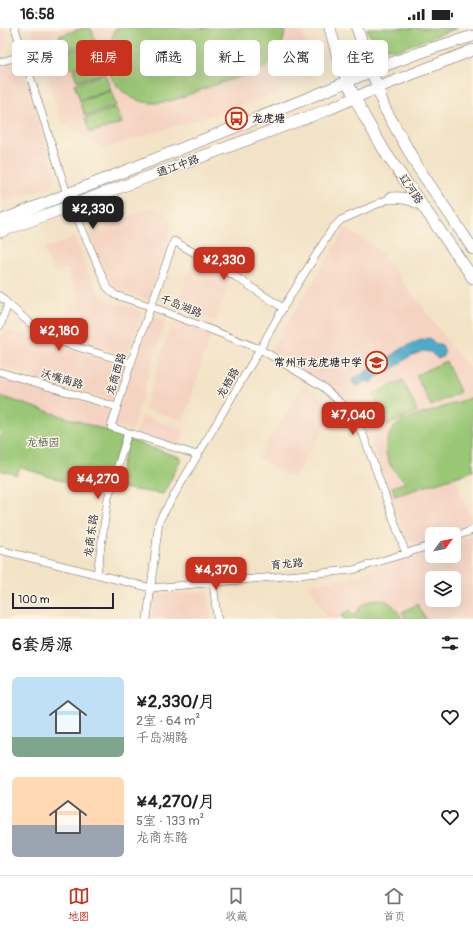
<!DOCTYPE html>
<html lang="zh">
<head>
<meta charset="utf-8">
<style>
	body { margin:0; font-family:Pangolin,"LXGW WenKai TC",sans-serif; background:#f6f6f6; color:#222; height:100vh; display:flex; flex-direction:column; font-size:15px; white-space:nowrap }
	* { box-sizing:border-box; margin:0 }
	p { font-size:13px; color:#767676 }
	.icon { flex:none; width:22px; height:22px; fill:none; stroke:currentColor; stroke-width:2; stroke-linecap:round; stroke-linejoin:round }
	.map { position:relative; height:591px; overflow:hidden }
	.panel { display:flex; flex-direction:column; background:#fff; flex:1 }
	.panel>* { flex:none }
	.guide { position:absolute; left:12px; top:12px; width:449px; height:36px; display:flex; gap:8px }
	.needle { width:26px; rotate:57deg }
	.controls { position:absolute; left:425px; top:499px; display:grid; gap:8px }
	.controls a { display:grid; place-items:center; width:36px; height:36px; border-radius:6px; background:#fff; box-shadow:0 4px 16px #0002; font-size:20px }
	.scale { position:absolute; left:12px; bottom:10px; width:102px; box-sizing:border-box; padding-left:4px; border:2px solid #22223b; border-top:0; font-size:11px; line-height:14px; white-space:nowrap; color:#22223b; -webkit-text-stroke:3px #fcf5e5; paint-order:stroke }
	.price { position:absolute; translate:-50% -34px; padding:0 9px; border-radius:8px; background:#c8321e; color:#fff; font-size:13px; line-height:26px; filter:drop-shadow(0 1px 2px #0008) }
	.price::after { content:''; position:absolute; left:50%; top:24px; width:12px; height:9px; margin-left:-6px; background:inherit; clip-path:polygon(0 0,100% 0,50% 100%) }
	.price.on { background:#222; color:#fff }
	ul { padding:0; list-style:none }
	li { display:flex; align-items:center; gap:12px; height:100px; padding:0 12px }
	li span { display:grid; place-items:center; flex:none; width:112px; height:80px; border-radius:6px; color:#555 }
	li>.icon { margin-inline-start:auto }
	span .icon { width:48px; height:48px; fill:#fffc; stroke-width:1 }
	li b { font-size:17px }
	h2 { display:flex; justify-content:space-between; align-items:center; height:48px; padding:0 12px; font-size:17px }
	.tag { padding:0 14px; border-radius:6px; background:#fff; box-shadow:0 4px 16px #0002; font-size:14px; line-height:36px }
	.tag.on { background:#c8321e; color:#fff }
	.status { display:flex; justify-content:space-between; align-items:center; height:28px; padding:0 20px; background:#fff; direction:ltr }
	.status svg { height:11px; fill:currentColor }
	.tab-bar { display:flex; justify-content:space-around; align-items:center; height:56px; border-top:1px solid #e0e0e0; background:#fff; font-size:11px; color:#767676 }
	.tab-bar a { display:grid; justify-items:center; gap:2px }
	.tab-bar .on { color:#c8321e }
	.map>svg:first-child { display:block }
	.built { fill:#f5d3c2; fill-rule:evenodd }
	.green { fill:#9ac775; stroke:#5e7458 }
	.water { fill:#4bacca; stroke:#366782 }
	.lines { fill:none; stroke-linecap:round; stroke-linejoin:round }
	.street-casing { stroke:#6b666c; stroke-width:8 }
	.primary-casing { stroke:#6b666c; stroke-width:12 }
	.street { stroke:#fff; stroke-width:7 }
	.primary { stroke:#fff; stroke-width:11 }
	.labels { text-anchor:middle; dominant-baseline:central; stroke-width:3; stroke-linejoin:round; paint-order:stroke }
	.poi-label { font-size:11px; font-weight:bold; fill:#22223b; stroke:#fcf5e5; text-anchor:start }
	.street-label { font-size:11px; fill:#22223b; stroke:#fcf5e5 }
	.park-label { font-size:11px; fill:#4c5c4f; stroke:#fcf5e5 }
</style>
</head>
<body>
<div class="status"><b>16:58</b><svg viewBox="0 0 49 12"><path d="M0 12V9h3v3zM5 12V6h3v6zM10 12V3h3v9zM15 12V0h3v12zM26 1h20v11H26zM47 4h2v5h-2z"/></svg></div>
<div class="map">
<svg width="473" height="591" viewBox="0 0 473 591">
	<rect width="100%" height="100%" fill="#fcf5e5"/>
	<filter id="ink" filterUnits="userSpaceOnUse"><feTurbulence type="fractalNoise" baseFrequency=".025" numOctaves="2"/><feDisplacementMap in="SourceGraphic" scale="8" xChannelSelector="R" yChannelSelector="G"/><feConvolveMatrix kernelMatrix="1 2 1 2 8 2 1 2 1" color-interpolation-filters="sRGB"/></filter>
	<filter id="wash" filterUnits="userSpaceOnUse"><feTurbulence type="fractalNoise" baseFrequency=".012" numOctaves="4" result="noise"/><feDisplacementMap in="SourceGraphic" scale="16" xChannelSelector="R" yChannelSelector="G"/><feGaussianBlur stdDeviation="0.9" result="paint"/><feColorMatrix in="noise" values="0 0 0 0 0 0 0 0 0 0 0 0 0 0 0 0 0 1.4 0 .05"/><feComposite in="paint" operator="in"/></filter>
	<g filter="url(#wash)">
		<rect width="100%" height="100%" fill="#f3e3c6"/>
		<path class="built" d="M0 0H4L8 15 0 28Z
			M31 0H301L307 20 277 66 103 121 61 94Z
			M15 35 22 40 56 148 52 159 0 174V40Z
			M151 179 159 181 168 188 172 194 149 272 120 263 111 255 89 207Z
			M346 200 379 222 473 346V444L456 450 472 495 442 506H432V510L416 516 407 511 391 471 369 407 351 378 327 356 271 322Z
			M74 209 97 263 103 271 141 283 127 327 54 305 70 276 80 272 67 240 54 245 44 221Z
			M192 234 230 251 215 294 177 281Z
			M149 287 166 292 132 402 114 397Z
			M172 293 211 306 184 393 144 381Z
			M3 301 124 338 114 373 0 338V311Z
			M0 348 110 383 104 402 0 368Z
			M303 357 321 369 336 382 293 451 258 430Z
			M142 388 185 402 179 419 136 405Z
			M473 507V591H328L308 556 348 551 432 521V528H454V514ZM432 550H454V572H432Z
			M208 563 211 588 213 591H151L154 567Z"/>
		<path class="green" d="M83 0H91L95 13 64 23 59 8Z
			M116 0H285C285 12 278 30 267 38 264 40 259 42 255 43 238 49 221 55 203 61 185 68 164 78 145 74 132 72 122 64 115 55 102 37 108 18 116 0Z
			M367 0H457L397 22 381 19 370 8Z
			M96 15 101 30 70 41 64 25Z
			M100 33 104 45 77 53 73 42Z
			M105 46 111 62 80 72 74 56Z
			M111 63 116 78 85 88 80 73Z
			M116 80 122 95 90 105 85 90Z
			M446 333 460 364 431 378 416 347Z
			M403 352 417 383 388 397 373 366Z
			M0 368 124 408 105 467 20 439 17 447 0 442Z
			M473 369V443L395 468 392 459 406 454C394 444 385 434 386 418 387 410 391 402 398 396 406 389 418 387 429 384 444 379 458 374 473 369Z
			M129 412 182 430 163 466 115 459Z
			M377 571C391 572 396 580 402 591H343L341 587 349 582 354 588C360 577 365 574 377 571Z
			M417 576 426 591H406L402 584Z"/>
		<path class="water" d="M430 310 436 316 442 318 445 323 443 328 437 330 430 324 423 323 410 328 390 343 384 344 380 348 376 349 372 355 366 353 358 358 354 356 352 352 355 349 362 347 369 341 375 340C377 338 378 335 381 333 384 332 387 331 390 329 402 320 414 313 430 310Z"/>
	</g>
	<g filter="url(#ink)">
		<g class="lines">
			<defs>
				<path id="street" d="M15 0 67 166 107 259 115 267 150 278 260 321 323 359 347 381 363 406 406 526
					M0 34 24 27
					M0 268 8 276 0 298
					M8 276 47 310 131 335
					M0 344 117 379
					M197 427 111 399 131 335 174 213 236 249 283 280
					M454 509 473 502
					M0 522 151 560 353 542 432 517
					M97 546 108 470 128 405
					M213 554 217 589 218 591
					M147 591 159 493 260 321 283 280 332 201 341 192 391 170"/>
				<path id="primary" d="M330 0 337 27 347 53 364 88 387 127 473 250
					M357 0 384 79 417 138 473 221
					M391 170C405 169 409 171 421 176
					M0 193 318 66 386 37 433 20 473 8
					M0 204 327 82 377 60 473 22"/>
			</defs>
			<use href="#street" class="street-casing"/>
			<use href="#primary" class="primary-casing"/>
			<use href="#street" class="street"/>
			<use href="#primary" class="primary"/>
		</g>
	</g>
	<defs>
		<symbol id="bus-ring" viewBox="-11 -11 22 22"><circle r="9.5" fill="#fcf5e5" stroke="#c8321e" stroke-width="1.5"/><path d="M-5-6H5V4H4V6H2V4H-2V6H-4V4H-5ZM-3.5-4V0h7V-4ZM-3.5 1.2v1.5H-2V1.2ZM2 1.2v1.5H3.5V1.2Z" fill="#c8321e"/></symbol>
		<symbol id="school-ring" viewBox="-11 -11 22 22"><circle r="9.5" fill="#fcf5e5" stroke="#c8321e" stroke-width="1.5"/><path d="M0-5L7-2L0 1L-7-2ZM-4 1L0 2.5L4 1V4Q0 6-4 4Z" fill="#c8321e"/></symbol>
	</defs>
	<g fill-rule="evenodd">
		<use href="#bus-ring" x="224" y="78" width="25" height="25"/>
		<use href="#school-ring" x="364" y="322" width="25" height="25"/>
	</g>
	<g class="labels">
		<g class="poi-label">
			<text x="252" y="90">龙虎塘</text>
			<text x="362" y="334" text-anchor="end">常州市龙虎塘中学</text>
		</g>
		<g class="street-label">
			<text transform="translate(178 138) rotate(-20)">通江中路</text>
			<text transform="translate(411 161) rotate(55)">辽河路</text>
			<text transform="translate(181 278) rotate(21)">千岛湖路</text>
			<text transform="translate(116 346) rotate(-73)">龙商西路</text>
			<text transform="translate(62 351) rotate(17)">沃嘴南路</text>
			<text transform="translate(228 355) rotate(-59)">龙栖路</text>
			<text transform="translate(91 508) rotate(-82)">龙商东路</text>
			<text transform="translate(287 536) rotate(-5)">育龙路</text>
		</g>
		<g class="park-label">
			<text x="43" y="414">龙栖园</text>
		</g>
	</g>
</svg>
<div class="controls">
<a><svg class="needle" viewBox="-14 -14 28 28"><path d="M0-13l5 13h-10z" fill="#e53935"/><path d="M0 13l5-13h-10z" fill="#767676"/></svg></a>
<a><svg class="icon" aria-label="layers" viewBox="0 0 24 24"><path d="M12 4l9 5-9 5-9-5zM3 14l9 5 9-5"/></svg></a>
</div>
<div class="scale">100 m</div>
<b class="price on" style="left:93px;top:202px">¥2,330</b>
<b class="price" style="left:224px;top:253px">¥2,330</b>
<b class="price" style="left:59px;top:324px">¥2,180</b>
<b class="price" style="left:353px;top:408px">¥7,040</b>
<b class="price" style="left:98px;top:472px">¥4,270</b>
<b class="price" style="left:216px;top:563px">¥4,370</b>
<div class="guide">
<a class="tag">买房</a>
<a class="tag on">租房</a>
<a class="tag">筛选</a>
<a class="tag">新上</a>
<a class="tag">公寓</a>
<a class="tag">住宅</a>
</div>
</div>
<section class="panel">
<h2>6套房源<svg class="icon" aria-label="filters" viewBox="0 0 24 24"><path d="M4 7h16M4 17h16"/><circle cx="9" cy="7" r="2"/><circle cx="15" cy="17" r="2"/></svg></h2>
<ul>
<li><span style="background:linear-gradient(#bfe0f5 75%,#7fa58c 0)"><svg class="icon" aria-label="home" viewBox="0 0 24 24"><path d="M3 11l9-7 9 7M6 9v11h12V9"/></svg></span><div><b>¥2,330/月</b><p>2室 · 64 m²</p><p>千岛湖路</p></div><svg class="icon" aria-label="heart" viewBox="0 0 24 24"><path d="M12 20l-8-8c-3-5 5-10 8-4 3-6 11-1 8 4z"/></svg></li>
<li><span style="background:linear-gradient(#ffd9b3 60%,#9aa5b1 0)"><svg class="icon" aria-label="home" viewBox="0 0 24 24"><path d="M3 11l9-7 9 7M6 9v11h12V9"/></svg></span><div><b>¥4,270/月</b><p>5室 · 133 m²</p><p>龙商东路</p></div><svg class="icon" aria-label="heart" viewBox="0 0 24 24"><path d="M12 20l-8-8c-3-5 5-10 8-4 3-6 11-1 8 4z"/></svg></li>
</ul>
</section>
<nav class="tab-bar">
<a class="on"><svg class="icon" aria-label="map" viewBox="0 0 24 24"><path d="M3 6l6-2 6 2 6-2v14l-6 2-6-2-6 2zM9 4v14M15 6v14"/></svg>地图</a>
<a><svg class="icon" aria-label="saved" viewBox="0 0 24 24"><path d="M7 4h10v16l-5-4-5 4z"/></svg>收藏</a>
<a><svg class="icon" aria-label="home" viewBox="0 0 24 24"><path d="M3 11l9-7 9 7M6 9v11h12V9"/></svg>首页</a>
</nav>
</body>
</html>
